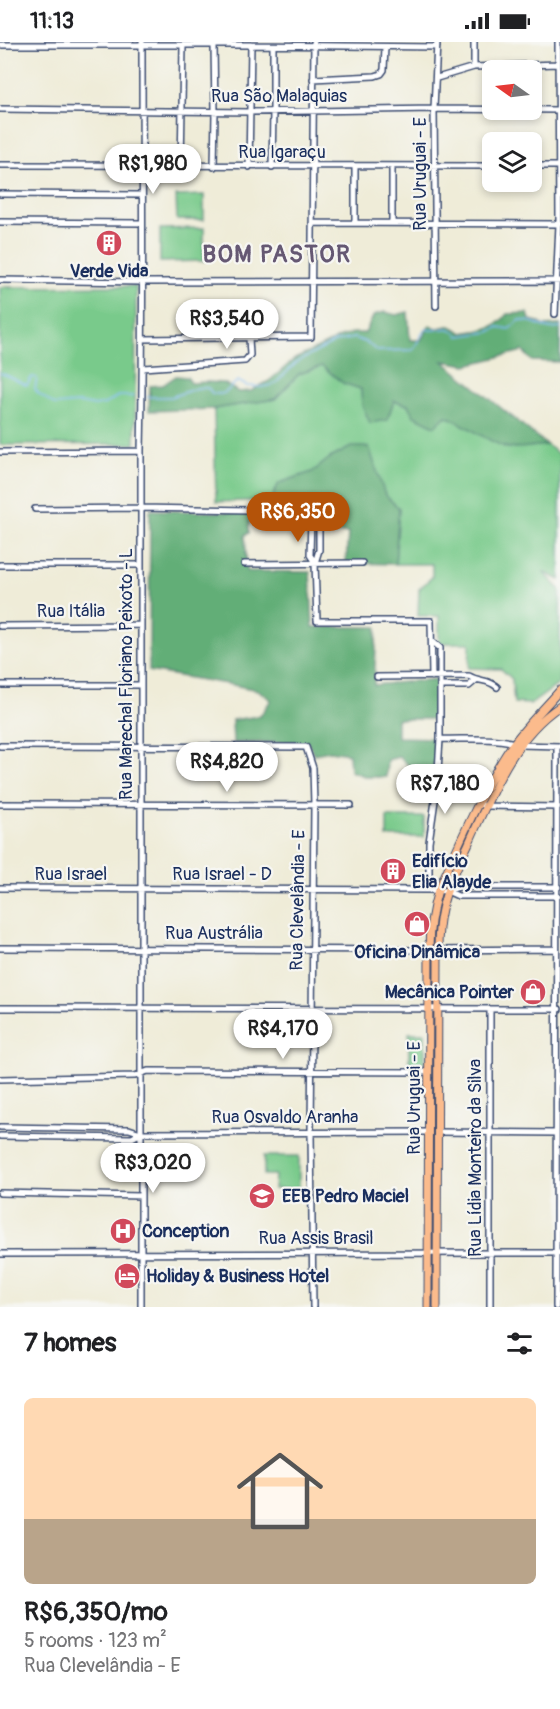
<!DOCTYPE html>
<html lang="en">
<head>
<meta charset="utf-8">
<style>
	body { margin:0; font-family:Pangolin,sans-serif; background:#f2f2f2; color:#202124; height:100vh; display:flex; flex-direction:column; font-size:22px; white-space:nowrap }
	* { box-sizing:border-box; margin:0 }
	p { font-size:20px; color:#757577 }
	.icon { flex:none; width:33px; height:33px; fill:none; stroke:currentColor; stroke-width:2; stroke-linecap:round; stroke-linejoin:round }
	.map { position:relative; height:1265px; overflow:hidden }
	.sheet { display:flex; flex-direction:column; background:#fff; flex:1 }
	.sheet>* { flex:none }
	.needle { width:39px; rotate:284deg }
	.fabs { position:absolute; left:482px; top:18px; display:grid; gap:12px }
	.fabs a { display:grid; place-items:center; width:60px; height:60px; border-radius:9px; background:#fff; box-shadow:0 3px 9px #0003; font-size:30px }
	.price { position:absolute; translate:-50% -51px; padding:0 14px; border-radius:21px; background:#fff; color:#222; font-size:20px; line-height:39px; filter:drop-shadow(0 2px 3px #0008) }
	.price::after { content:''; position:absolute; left:50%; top:36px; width:18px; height:14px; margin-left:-9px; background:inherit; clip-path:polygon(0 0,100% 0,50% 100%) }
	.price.on { background:#b45309; color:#fff }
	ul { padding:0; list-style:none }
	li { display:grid; align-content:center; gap:12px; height:318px; padding:0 24px }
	li span { display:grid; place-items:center; height:186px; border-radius:9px; color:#555 }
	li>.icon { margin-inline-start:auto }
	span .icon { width:108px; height:108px; fill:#fffc; stroke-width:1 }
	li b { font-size:26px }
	h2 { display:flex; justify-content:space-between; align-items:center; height:72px; padding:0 24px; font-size:26px }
	.status { display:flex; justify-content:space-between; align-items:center; height:42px; padding:0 30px; background:#fff; direction:ltr }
	.status svg { height:16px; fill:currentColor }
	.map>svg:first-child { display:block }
	.green { fill:#79ca8b; stroke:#4a7c74; stroke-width:1.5 }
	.forest { fill:#62ae77; stroke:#3e6e6a; stroke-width:1.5 }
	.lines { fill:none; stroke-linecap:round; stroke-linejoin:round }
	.stream { stroke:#83bcf4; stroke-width:1.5 }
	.minor-casing { stroke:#3b4b70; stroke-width:8 }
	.major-casing { stroke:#3b4b70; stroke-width:9 }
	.minor { stroke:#fff; stroke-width:5 }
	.major { stroke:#fbbb8c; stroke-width:7 }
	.labels { text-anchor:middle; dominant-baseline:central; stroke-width:4.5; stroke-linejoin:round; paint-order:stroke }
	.street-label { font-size:18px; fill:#1b2f5e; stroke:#f6f6f2 }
	.poi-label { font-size:18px; font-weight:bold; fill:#1b2f5e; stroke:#f6f6f2; text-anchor:start }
	.district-label { font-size:24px; font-weight:bold; letter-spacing:1.5px; fill:#655873; stroke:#f6f6f2 }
</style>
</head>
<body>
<div class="status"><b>11:13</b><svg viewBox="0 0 49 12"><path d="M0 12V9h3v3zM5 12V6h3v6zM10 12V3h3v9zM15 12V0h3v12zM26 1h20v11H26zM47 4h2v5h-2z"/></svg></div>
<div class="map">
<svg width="560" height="1265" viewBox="0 0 560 1265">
	<rect width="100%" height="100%" fill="#f6f6f2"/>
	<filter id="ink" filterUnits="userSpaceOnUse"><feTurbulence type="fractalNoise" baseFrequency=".0167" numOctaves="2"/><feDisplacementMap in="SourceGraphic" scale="12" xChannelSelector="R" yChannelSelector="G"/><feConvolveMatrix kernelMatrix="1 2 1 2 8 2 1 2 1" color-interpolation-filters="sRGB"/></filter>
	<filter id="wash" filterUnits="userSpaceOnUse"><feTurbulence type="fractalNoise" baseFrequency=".008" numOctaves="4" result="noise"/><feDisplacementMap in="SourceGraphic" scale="24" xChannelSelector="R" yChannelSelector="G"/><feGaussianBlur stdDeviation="1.35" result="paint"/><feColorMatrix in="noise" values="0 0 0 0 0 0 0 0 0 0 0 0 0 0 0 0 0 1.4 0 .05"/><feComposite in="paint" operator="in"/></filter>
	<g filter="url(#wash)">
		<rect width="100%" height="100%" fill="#efecd8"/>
		<path class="green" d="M204 153V178H177L176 154Z
			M204 186V219L160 220V187Z
			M136 244 135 402 0 403V245Z
			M322 324 343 341 361 347 362 363 393 359 408 363 460 379 492 399 507 406 547 403 560 413V538L543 530 560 547V641L531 662 514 661 512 637 501 627 469 626 470 601H439V574H418L419 547 432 535V522H395L399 466 330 417 313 430 279 441 271 458 216 460 214 367 275 357 299 332Z
			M387 775H424V795H387Z
			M409 991H425V1021H409Z
			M264 1114H299V1147H274L275 1133H264Z"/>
		<path class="forest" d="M385 270 396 273 408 270 410 298H421L430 283 436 287C449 283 451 282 462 291 479 289 497 287 507 272L528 271 530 278 538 280 544 284 560 283V320L532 319 523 309 467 323 443 319 547 403C536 404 515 408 505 405 484 398 466 382 446 374L435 384 414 374 408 363 394 359 387 378 370 381 362 363 361 347 343 341 322 324 299 332 275 357 214 367 149 369 150 344 163 343 176 334 187 335 191 341 207 340 224 341 238 350 251 349 269 339 295 317 341 295 353 291H365L374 273Z
			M351 405H369L385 453 399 466 395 522 346 521 348 491H327C326 487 326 480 325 476 317 458 287 460 271 458L279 441 312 430 330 416Z
			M150 468 250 471 249 491 245 493 247 529 310 530 313 585H377L374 643 436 637 435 677H397V695L436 696V717L430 732 412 727 399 715 387 718 386 735H367L350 729 349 712 330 709 314 712 307 700 233 701 232 678 260 674 271 658 258 648 233 643 149 629Z"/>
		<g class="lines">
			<path class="stream" d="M0 331C10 334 18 340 27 343L32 335 37 336 35 347 39 352 55 363 79 361 95 364 105 362 118 354H133
				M147 355H171L197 346H208L212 351C228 355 227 346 238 339L247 344 263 345 275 342 297 320 335 300 354 296 365 300 378 309 413 308 425 287C441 292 446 279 459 294L489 290 498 285 509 287 520 278 532 280 550 287 560 286"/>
		</g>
	</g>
	<g filter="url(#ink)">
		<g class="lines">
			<defs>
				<path id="minor" d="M0 3H251L437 5
					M474 25 558 22
					M437 36 474 25V0
					M313 37 375 34 381 32 384 28 385 5
					M0 67 250 70 434 67 558 68
					M0 123 492 124
					M355 124V181
					M531 124H558
					M181 125 183 3
					M214 125 215 70 214 3
					M249 125 251 3
					M272 125 273 69V4
					M0 152 141 153
					M0 180 141 181
					M312 181 560 182
					M392 181V124
					M0 238 142 240 560 239
					M436 264 434 67 437 0
					M555 272 559 182 558 0
					M143 297 311 295 314 0
					M143 326 245 319 250 313 249 296
					M0 410 141 409
					M35 467 142 466 305 469 311 473 319 486V508L315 521 317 579H431L432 635
					M311 475 310 513 315 521
					M244 522 362 521
					M0 523H141
					M0 584 141 583
					M377 635 469 634C479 640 488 637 497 645
					M0 643H141
					M440 644H469L476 638
					M440 697C461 698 502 694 519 703L560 704
					M0 704 306 705 313 726 314 763 311 1090 313 1265
					M0 762 351 763
					M479 762 486 764 558 765
					M0 846 429 848 447 849 458 854H558
					M429 848V800L437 745 440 697V606L432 599
					M447 849 459 845H558
					M0 906 429 908
					M438 908 556 907
					M0 966 559 967
					M490 967V1265
					M0 1037 135 1034 148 1029 429 1030
					M0 1085 129 1087 141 1091 429 1090
					M437 1090 556 1091
					M0 1094 132 1096 141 1091
					M0 1151 141 1154
					M0 1212 560 1211
					M141 1265V409C144 273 142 136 142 0
					M556 1265 557 704"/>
				<path id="major" d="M428 1265 429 908C429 887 432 868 438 848 459 803 479 754 506 712 521 688 542 669 560 648
					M437 1265 438 908C438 894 439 880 442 867 447 844 458 824 468 803 491 753 513 695 560 664"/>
			</defs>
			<use href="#minor" class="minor-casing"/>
			<use href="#major" class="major-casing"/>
			<use href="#minor" class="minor"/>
			<use href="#major" class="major"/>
		</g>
	</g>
	<defs>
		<symbol id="building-disc" viewBox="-11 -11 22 22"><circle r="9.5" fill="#d1495b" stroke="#f6f6f2"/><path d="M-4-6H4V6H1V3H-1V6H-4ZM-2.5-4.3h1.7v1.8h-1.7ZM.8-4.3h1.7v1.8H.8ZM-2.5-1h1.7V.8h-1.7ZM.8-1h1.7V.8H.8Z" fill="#fff"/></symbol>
		<symbol id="shop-disc" viewBox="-11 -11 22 22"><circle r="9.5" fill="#d1495b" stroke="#f6f6f2"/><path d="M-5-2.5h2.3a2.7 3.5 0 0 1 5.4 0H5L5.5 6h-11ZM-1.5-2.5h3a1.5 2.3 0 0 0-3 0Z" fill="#fff"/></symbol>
		<symbol id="school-disc" viewBox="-11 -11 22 22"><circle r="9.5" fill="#d1495b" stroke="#f6f6f2"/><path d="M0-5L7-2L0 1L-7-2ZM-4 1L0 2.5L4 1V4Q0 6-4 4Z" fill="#fff"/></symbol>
		<symbol id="hospital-disc" viewBox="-11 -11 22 22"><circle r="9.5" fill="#d1495b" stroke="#f6f6f2"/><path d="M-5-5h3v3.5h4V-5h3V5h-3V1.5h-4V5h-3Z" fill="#fff"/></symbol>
		<symbol id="hotel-disc" viewBox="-11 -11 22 22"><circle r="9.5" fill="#d1495b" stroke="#f6f6f2"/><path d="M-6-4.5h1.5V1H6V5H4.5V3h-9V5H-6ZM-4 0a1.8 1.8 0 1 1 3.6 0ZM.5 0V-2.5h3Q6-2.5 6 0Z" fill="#fff"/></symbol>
	</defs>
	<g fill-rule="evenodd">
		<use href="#building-disc" x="94" y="186" width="30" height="30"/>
		<use href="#building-disc" x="378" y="814" width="30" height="30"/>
		<use href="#shop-disc" x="402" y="867" width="30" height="30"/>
		<use href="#shop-disc" x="518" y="935" width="30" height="30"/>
		<use href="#school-disc" x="247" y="1139" width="30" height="30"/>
		<use href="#hospital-disc" x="108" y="1174" width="30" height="30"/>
		<use href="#hotel-disc" x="112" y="1219" width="30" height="30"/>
	</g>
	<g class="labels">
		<g class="street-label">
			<text x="279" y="54">Rua São Malaquias</text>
			<text x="282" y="110">Rua Igaraçu</text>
			<text transform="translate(420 132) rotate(-90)">Rua Uruguai - E</text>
			<text x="71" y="569">Rua Itália</text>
			<text transform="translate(126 632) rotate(-90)">Rua Marechal Floriano Peixoto - L</text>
			<text x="71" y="832">Rua Israel</text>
			<text x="222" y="832">Rua Israel - D</text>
			<text transform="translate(298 858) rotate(-89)">Rua Clevelândia - E</text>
			<text x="214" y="891">Rua Austrália</text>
			<text transform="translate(414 1056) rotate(-90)">Rua Uruguai - E</text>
			<text x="285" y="1075">Rua Osvaldo Aranha</text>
			<text transform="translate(475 1116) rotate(-90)">Rua Lídia Monteiro da Silva</text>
			<text x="316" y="1196">Rua Assis Brasil</text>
		</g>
		<g class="poi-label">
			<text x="109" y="229" text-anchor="middle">Verde Vida</text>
			<text x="412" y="819">Edifício<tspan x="412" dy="21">Elia Alayde</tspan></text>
			<text x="417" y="910" text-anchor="middle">Oficina Dinâmica</text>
			<text x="514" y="950" text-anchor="end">Mecânica Pointer</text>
			<text x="282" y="1154">EEB Pedro Maciel</text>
			<text x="142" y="1189">Conception</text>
			<text x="146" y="1234">Holiday &amp; Business Hotel</text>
		</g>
		<g class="district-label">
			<text x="277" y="212">BOM PASTOR</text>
		</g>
	</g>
</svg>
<div class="fabs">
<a><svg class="needle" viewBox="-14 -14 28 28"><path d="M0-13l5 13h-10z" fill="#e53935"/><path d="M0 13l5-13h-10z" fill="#757577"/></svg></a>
<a><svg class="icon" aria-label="layers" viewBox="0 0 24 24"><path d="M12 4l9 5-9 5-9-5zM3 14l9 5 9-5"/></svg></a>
</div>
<b class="price" style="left:153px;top:153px">R$1,980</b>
<b class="price" style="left:227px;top:308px">R$3,540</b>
<b class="price on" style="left:298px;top:501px">R$6,350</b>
<b class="price" style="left:227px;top:751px">R$4,820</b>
<b class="price" style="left:445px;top:773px">R$7,180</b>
<b class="price" style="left:283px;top:1018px">R$4,170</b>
<b class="price" style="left:153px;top:1152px">R$3,020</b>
</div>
<section class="sheet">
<h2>7 homes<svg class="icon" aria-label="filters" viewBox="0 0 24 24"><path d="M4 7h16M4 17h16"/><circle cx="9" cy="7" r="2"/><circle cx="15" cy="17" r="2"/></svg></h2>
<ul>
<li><span style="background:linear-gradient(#ffd9b3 65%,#b9a48a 0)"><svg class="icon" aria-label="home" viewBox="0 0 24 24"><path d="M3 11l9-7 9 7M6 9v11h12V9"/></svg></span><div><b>R$6,350/mo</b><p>5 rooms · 123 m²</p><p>Rua Clevelândia - E</p></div></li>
</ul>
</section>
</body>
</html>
